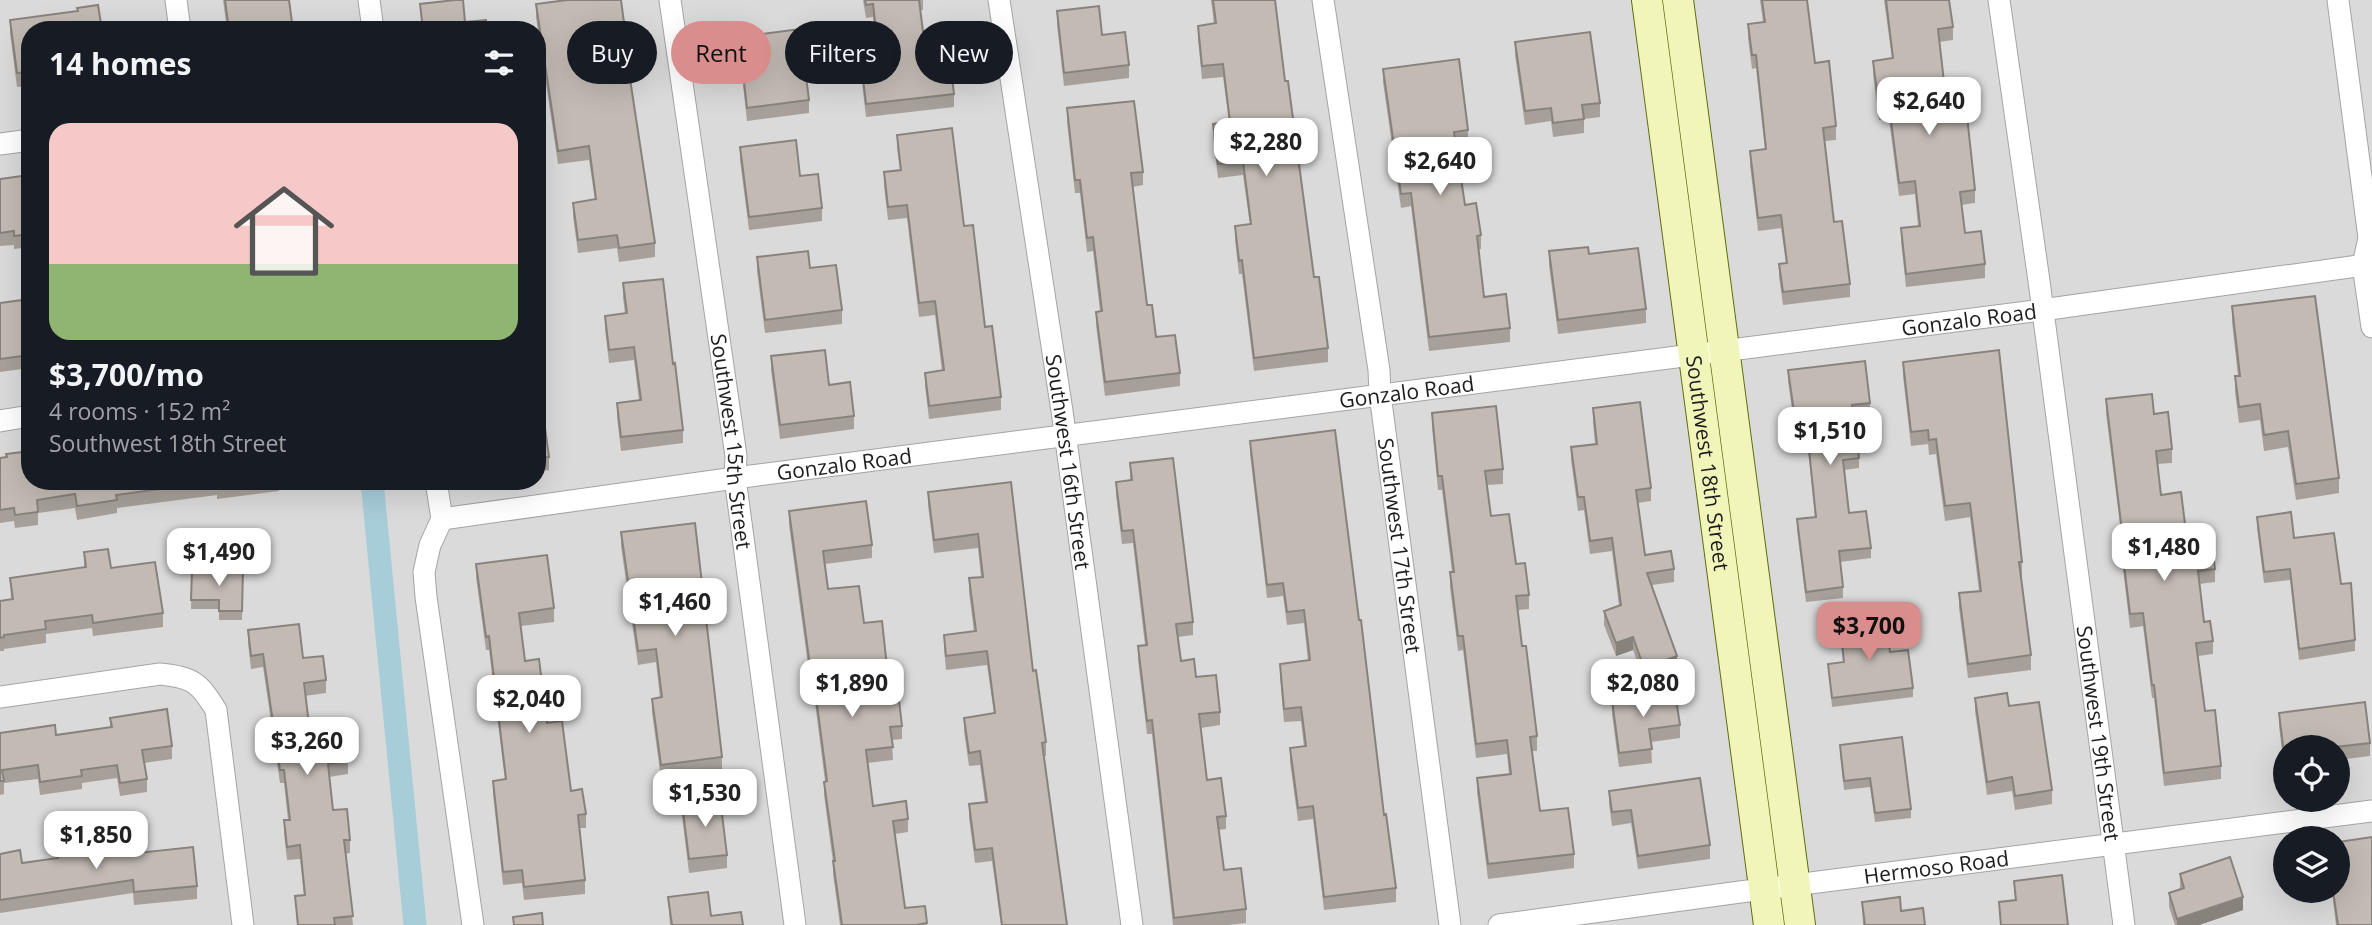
<!DOCTYPE html>
<html lang="en">
<head>
<meta charset="utf-8">
<style>
	body { margin:0; font-family:"Open Sans",sans-serif; background:#242831; color:#f1f3f6; height:100vh; display:flex; flex-direction:column; font-size:26px; white-space:nowrap }
	* { box-sizing:border-box; margin:0 }
	p { font-size:23px; color:#9ea1a6 }
	.icon { flex:none; width:38px; height:38px; fill:none; stroke:currentColor; stroke-width:2; stroke-linecap:round; stroke-linejoin:round }
	.map { position:relative; flex:1; overflow:hidden }
	.details { position:absolute; left:21px; top:21px; width:525px; height:469px; display:flex; flex-direction:column; background:#171b24; border-radius:28px; box-shadow:0 7px 28px #0002 }
	.details>* { flex:none }
	.top-card { position:absolute; left:567px; top:21px; width:665px; height:63px; display:flex; gap:14px }
	.fabs { position:absolute; left:2273px; top:735px; display:grid; gap:14px }
	.fabs a { display:grid; place-items:center; width:77px; height:77px; border-radius:50%; background:#171b24; box-shadow:0 7px 28px #0002; font-size:35px }
	.price { position:absolute; translate:-50% -60px; padding:0 16px; border-radius:14px; background:#fff; color:#222; font-size:23px; line-height:46px; filter:drop-shadow(0 2px 4px #0008) }
	.price::after { content:''; position:absolute; left:50%; top:42px; width:21px; height:16px; margin-left:-10px; background:inherit; clip-path:polygon(0 0,100% 0,50% 100%) }
	.price.active { background:#da8d8d; color:#111 }
	ul { padding:0; list-style:none }
	li { display:grid; align-content:center; gap:14px; height:371px; padding:0 28px }
	li span { display:grid; place-items:center; height:217px; border-radius:21px; color:#555 }
	li>.icon { margin-inline-start:auto }
	span .icon { width:126px; height:126px; fill:#fffc; stroke-width:1 }
	li b { font-size:30px }
	h2 { display:flex; justify-content:space-between; align-items:center; height:84px; padding:0 28px; font-size:30px }
	.chip { padding:0 24px; border-radius:32px; background:#171b24; box-shadow:0 7px 28px #0002; font-size:24px; line-height:63px }
	.chip.active { background:#da8d8d; color:#111 }
	.map>svg:first-child { display:block }
	.residential { fill:#dbdada; fill-rule:evenodd }
	.lines { fill:none; stroke-linecap:round; stroke-linejoin:round }
	.canal { stroke:#a7cdd9; stroke-width:23 }
	.street-casing { stroke:#a4a4a4; stroke-width:23 }
	.secondary-casing { stroke:#616c0c; stroke-width:32 }
	.street { stroke:#fff; stroke-width:21 }
	.secondary { stroke:#f1f5ba; stroke-width:30 }
	.wall { fill:#a7a09a }
	.shaded-wall { fill:#88827d }
	.building { fill:#c2bab3; stroke:#88827d; stroke-width:2 }
	.labels { text-anchor:middle; dominant-baseline:central; stroke-width:6; stroke-linejoin:round; paint-order:stroke }
	.street-label { font-size:21px; fill:#1d1d1d; stroke:#fff }
</style>
</head>
<body>
<div class="map">
<svg width="2372" height="925" viewBox="0 0 2372 925">
	<rect width="100%" height="100%" fill="#eeeae4"/>
	<path class="residential" d="M0 0H2372V925H0ZM30 30H537V481H30ZM2286 747H2338V800H2286ZM2286 838H2338V891H2286Z"/>
	<g class="lines">
		<path class="canal" d="M372 481 415 925"/>
		<defs>
			<g id="street">
				<path d="M176 0 180 30"/>
				<path d="M369 0 373 30"/>
				<path id="s1" d="M670 0 736 456 735 478 795 925"/>
				<path id="s2" d="M999 0 1062 411 1132 925"/>
				<path id="s3" d="M1323 0 1379 370 1380 394 1450 925"/>
				<path id="s4" d="M1999 0 2039 281 2124 925"/>
				<path d="M2338 0 2369 238 2363 265 2372 327"/>
				<path d="M0 144 30 140"/>
				<path d="M0 421 30 416"/>
				<path d="M436 481 442 519 430 545 424 572 426 597 473 925"/>
				<path id="s5" d="M442 519 735 478 2042 310 2372 264"/>
				<path d="M0 697 160 674C192 677 199 682 216 710L243 925"/>
				<path id="s6" d="M1499 925 1740 892 2372 811"/>
			</g>
			<g id="secondary">
				<path id="s7" d="M1647 0 1769 925"/>
				<path d="M1678 0 1800 925"/>
			</g>
		</defs>
		<use href="#street" class="street-casing"/>
		<use href="#secondary" class="secondary-casing"/>
		<use href="#street" class="street"/>
		<use href="#secondary" class="secondary"/>
	</g>
	<path class="wall" d="M223 0H289L293 30H227Z
		M863 0H923V10H920L927 63 954 94V107L866 117 862 83V69L878 67 873 17 866 18Z
		M1211 0H1275L1285 81 1314 277 1328 348V362L1254 371 1242 274H1239L1235 240V226L1250 225 1243 175 1218 178 1213 137V124L1229 122 1223 77 1202 79 1198 39V26L1214 24Z
		M1760 0H1807L1815 63 1836 126V140L1825 141 1834 222 1850 284V297L1783 305 1779 277V264L1786 263 1781 228 1758 231 1750 165V151L1765 150 1756 68 1752 69 1748 38V24L1763 22Z
		M1884 0H1949L1953 27V40L1939 42 1944 82 1975 190V203L1961 205 1965 233 1985 264V278L1906 287 1901 241V228L1918 226 1915 194 1899 196 1889 119 1879 120 1873 74V61L1892 58Z
		M420 4 465 22 487 30H422Z
		M536 4 627 45V59L655 243V257L619 262 617 248 578 253 573 216V203L595 200 589 160 558 164 536 17Z
		M98 5 30 30V86L17 87 10 33V20L77 11Z
		M1057 11 1102 35 1129 65V78L1064 86 1057 25Z
		M739 37 809 100V113L747 121 739 50Z
		M1515 42 1600 103V117L1584 119V133L1553 137 1551 121 1525 125 1515 55Z
		M1383 69 1468 130V144L1456 145 1465 205 1481 235V249H1479L1484 297 1510 328V342L1429 351 1411 206 1401 208 1383 82Z
		M1067 108 1143 172V185L1133 187 1147 305 1156 337 1180 373V386L1105 396 1096 325V312L1100 311 1093 251 1087 252 1080 193H1075L1067 122Z
		M897 135 964 226 1001 397V410L929 419 925 386V373L942 371 935 315 919 317 907 218 888 220 884 186V172L900 171 897 148Z
		M740 147 800 176 822 208V221L749 230 740 160Z
		M30 175V247L14 249V245L0 246V179Z
		M1549 251 1589 254 1646 309V323L1558 334 1549 265Z
		M757 257 810 268 842 310V324L765 333 757 271Z
		M623 283 673 364 683 430V443L621 451 617 417V403L639 400 634 360 609 363 605 329V316L625 314 623 297Z
		M30 299V368L0 372V303Z
		M2232 306 2339 478V493L2296 500 2288 447 2264 451 2260 420 2239 423 2235 392V376H2238L2232 322Z
		M771 356 829 385 854 416V429L780 439 771 370Z
		M1903 362 2022 562V576H2021L2031 655V670L1968 678 1959 608V593L1979 591 1970 517 1945 521 1936 454 1929 455 1928 444 1911 446 1903 376Z
		M1788 370 1870 403V413L1853 415 1859 458V468L1844 470 1849 513 1871 548V558L1840 562 1843 587V598L1806 602 1797 530V519L1815 517 1805 421 1794 423 1788 381Z
		M2106 399 2154 414 2172 449V463L2157 464 2161 495 2187 540 2215 569V582L2199 584 2204 622 2213 641V654L2198 656 2205 711 2221 766V779L2164 786 2154 698H2152L2143 626 2130 628 2122 561V548H2123L2106 413Z
		M1593 408 1651 488V501L1638 503 1645 555 1674 569V582L1652 585 1677 670 1644 681 1633 650 1616 656 1604 625V611L1619 606 1612 551 1590 554 1584 510 1578 511 1571 460V447L1595 444 1593 422Z
		M1432 413 1503 469V484L1487 485 1491 516 1516 564 1529 595V609L1517 610 1522 646 1537 736V751H1532L1540 811 1574 854V868L1488 879 1477 792V778L1509 774 1507 754 1476 758 1463 650 1458 651 1450 587V572H1452L1442 490H1438L1432 427Z
		M537 429 549 457V470L537 472Z
		M1250 441 1384 815 1396 888V902L1324 910 1313 819 1298 821 1290 762V748L1304 747 1301 721 1284 722 1280 677V664L1308 661 1304 623 1287 625 1283 596 1267 598 1250 454Z
		M0 458 30 481H320L279 488V491L217 499V495L117 508V513L77 520 75 508 38 513V525L15 528 14 521 0 523Z
		M1130 463 1193 622V635L1178 637 1181 661 1196 677 1220 712V725L1201 728 1207 780 1226 816V829L1219 830 1224 870 1246 909V923L1228 925H1173L1152 734H1147L1138 660V646L1145 645 1133 543 1122 544 1116 495V482L1130 480Z
		M1011 482 1033 671 1046 742V756H1044L1067 925H1001L992 861 975 863 969 818V804L985 802 980 765 969 766 964 731V718L994 713 987 665 946 670 944 649V635L974 632 969 592V578L981 577 978 548 934 553 928 505V492Z
		M789 511 872 545V558L825 564 828 589 864 623 888 676 902 726V739L892 740 893 760 867 763 873 806 908 819V832L895 834 905 908 925 906 927 925H840L833 874V862L824 795V782L825 781 812 679 810 680 789 525Z
		M2257 517 2294 538 2341 584 2355 640V651L2299 660 2290 580 2264 583 2257 528Z
		M621 532 722 757V770L661 779 652 712V699L660 698 656 662 638 665 621 546Z
		M84 552 111 568 163 613V627L93 636 92 628 46 634V643L4 649V651H0V601L11 600 10 578 84 567Z
		M476 564 554 608V622L521 626 525 661 571 791 586 814V828H579L585 880V894L524 900 522 883 503 885 493 794V781L505 780 489 650H486L476 577Z
		M192 570 243 571 242 620H219V609H191Z
		M1840 625 1890 652 1913 688V697L1832 707 1828 664 1843 662Z
		M248 630 303 658 326 680V693L305 696 311 741 348 761V774L329 777 333 810 350 840V853L346 854 353 925H297L295 896H304L300 859 287 860 284 833V820H288L284 783H280L263 667 251 669 248 643Z
		M1975 698 2009 706 2052 790V804L2015 810 2012 791 1987 795 1975 711Z
		M1612 700 1680 725V738L1651 742 1652 763 1619 767 1612 714Z
		M2279 713 2370 743V756L2338 760V747H2286V767H2284L2279 726Z
		M110 718 172 746V759L144 763 147 779V792L120 796 117 778 82 783V789L40 795 38 779 4 783V794L0 795V733L56 735 110 727Z
		M1840 745 1911 809V818L1875 822 1870 787 1844 790 1840 754Z
		M1609 791 1710 845V859L1638 869 1631 823 1612 826 1609 804Z
		M682 803 727 855V868L689 873 682 816Z
		M57 852 110 856 197 886V899L134 905 133 893 0 913V854L22 863 57 858Z
		M2180 874 2243 910 2199 925H2175L2169 907V893L2180 890Z
		M2014 881 2068 925H2000L1999 902 2015 900Z
		M2332 891H2338L2372 925H2336Z
		M668 897 711 916 743 925H670Z
		M1862 902 1901 911 1925 925H1863Z"/>
	<path class="shaded-wall" d="M1633 637V650L1616 656V643Z
		M1677 656V670L1644 681V668Z
		M2243 897V910L2199 925H2177V919Z"/>
	<path class="building" d="M225 0H289L293 30H229Z
		M455 0H463L465 22 486 20 487 30H423L420 4Z
		M567 0H621L627 45 625 46 655 243 619 248 617 235 578 240 573 203 596 199 589 146 558 151 536 4Z
		M865 0H919L927 63 950 60 954 94 866 104 862 69 880 67 873 4 866 5Z
		M1213 0H1275L1285 81H1288L1314 277H1319L1328 348 1254 358 1242 260 1239 261 1235 226 1251 224 1243 161 1218 164 1213 124 1230 122 1223 64 1202 66 1198 26 1216 23Z
		M1762 0H1807L1815 63 1829 61 1836 126 1823 128 1834 222 1842 221 1850 284 1783 292 1779 264 1787 263 1781 215 1758 218 1750 151 1766 149 1756 55H1752L1748 24 1765 22Z
		M1886 0H1949L1953 27 1938 29 1944 82 1963 79 1975 190 1960 192 1965 233 1981 231 1985 264 1906 274 1901 228 1920 226 1915 181 1899 183 1889 105 1879 107 1873 61 1893 58Z
		M98 5 102 30H30V72L17 73 10 20 78 11 77 8Z
		M1099 6 1102 35 1125 32 1129 65 1064 73 1057 11Z
		M800 29 809 100 747 108 739 37Z
		M1590 32 1600 103 1582 105 1584 119 1553 123 1551 108 1525 111 1515 42Z
		M1459 59 1468 130 1454 132 1465 205 1476 203 1481 235 1477 236 1484 297 1506 294 1510 328 1429 337 1411 193 1401 194 1383 69Z
		M1134 101 1143 172 1131 173 1147 305H1152L1156 337 1175 335 1180 373 1105 382 1096 312 1102 311 1093 237 1087 238 1080 180H1075L1067 108Z
		M952 128 964 226 973 225 985 327 992 326 1001 397 929 406 925 373 944 370 935 301 919 303 907 205 888 207 884 172 901 170 897 135Z
		M796 140 800 176 818 174 822 208 749 217 740 147Z
		M30 175V234L14 236V231L0 233V179Z
		M1588 247 1589 254 1638 248 1646 309 1558 320 1549 251Z
		M808 251 810 268 836 265 842 310 765 320 757 257Z
		M663 279 673 364 675 363 683 430 621 437 617 403 641 400 634 347 609 350 605 316 627 313 623 283Z
		M2315 296 2339 478 2296 484 2288 431 2264 435 2260 404 2239 407 2235 376H2240L2232 306Z
		M30 299V355L0 359V303Z
		M825 350 829 385 850 382 854 416 780 425 771 356Z
		M1999 350 2022 562H2019L2031 655 1968 664 1959 593 1981 591 1970 503 1945 506 1936 439 1929 440 1928 430 1911 432 1903 362Z
		M1865 361 1870 403 1852 405 1859 458 1843 460 1849 513 1866 511 1871 548 1839 551 1843 587 1806 592 1797 519 1816 517 1805 411 1794 412 1788 370Z
		M2152 394 2154 414 2168 412 2172 449 2156 451 2161 495 2181 492 2187 540 2211 537 2215 569 2198 571 2204 622 2210 621 2213 641 2196 643 2205 711 2215 710 2221 766 2164 773 2154 685H2152L2143 613 2130 614 2122 548H2124L2106 399Z
		M1640 402 1651 488 1636 490 1645 555 1671 551 1674 569 1647 573 1677 656 1644 668 1633 637 1616 643 1604 611 1621 605 1612 538 1590 541 1584 497H1578L1571 447 1597 444 1593 408Z
		M1496 406 1503 469 1485 471 1491 516 1509 514 1516 564 1525 563 1529 595 1516 596 1522 646H1526L1537 736 1530 737 1540 811 1568 808 1574 854 1488 864 1477 778 1511 774 1507 740 1476 744 1463 636H1458L1450 572H1454L1442 476H1438L1432 413Z
		M545 428 549 457 537 458V429Z
		M1335 430 1359 620H1361L1384 815 1386 814 1396 888 1324 897 1313 806 1298 808 1290 748 1306 746 1301 707 1284 709 1280 664 1310 660 1304 610 1287 612 1283 583 1267 585 1250 441Z
		M30 451V481H250L217 486V481L116 495 117 500 77 506 75 494 37 500 38 512 15 515 14 508 0 510V458L7 457 6 454Z
		M1173 458 1193 622 1176 624 1181 661 1194 659 1196 677 1216 675 1220 712 1199 714 1207 780 1221 778 1226 816 1217 817 1224 870 1241 868 1246 909 1174 918 1152 720 1147 721 1138 646 1147 645 1133 530 1122 531 1116 482 1132 480 1130 463Z
		M1011 482 1033 671 1036 670 1046 742 1042 743 1067 925H1002L992 848 975 850 969 804 987 802 980 751 969 753 964 718 995 713 987 651 946 656 944 635 976 631 969 578 983 577 978 534 934 540 928 492Z
		M866 501 872 545 823 551 828 589 859 586 864 623 882 621 888 676 896 675 902 726 890 727 893 747 866 750 873 806 906 801 908 819 893 821 905 908 925 906 927 923 916 925H842L833 861H835L824 782 827 781 812 666H810L789 511Z
		M2291 512 2294 538 2334 533 2341 584 2351 583 2355 640 2299 649 2290 569 2264 572 2257 517Z
		M695 523 722 757 661 765 652 699 662 697 656 649 638 651 621 532Z
		M108 549 111 568 155 562 163 613 93 623 92 615 45 621 46 629 4 635V637L0 638V601L13 599 10 578 86 567 84 552Z
		M547 555 554 608 519 613 525 661 539 659 547 723 562 721 571 791 582 789 586 814 578 815 585 880 524 887 522 870 503 872 493 781 506 779 489 636 486 637 476 564Z
		M192 570 243 571 242 611H219V600H191Z
		M1886 620 1890 652 1908 650 1913 688 1832 698 1828 664 1844 662 1840 625Z
		M299 624 303 658 323 656 326 680 304 683 311 741 344 737 348 761 328 764 333 810 347 809 350 840H344L353 916 334 918 335 925H298L295 896 305 895 300 845 287 847 284 820H290L284 770H280L263 654 251 656 248 630Z
		M1675 692 1680 725 1649 729 1652 749 1619 753 1612 700Z
		M2007 693 2009 706 2039 702 2052 790 2015 796 2012 777 1987 782 1975 698Z
		M2365 702 2370 743 2335 747H2286V753H2284L2279 713Z
		M167 709 172 746 142 750 147 779 120 783 117 765 81 770 82 776 40 782 38 765 2 770 4 781H0V733L55 725 56 735 112 727 110 718Z
		M1902 737 1911 809 1875 813 1870 778 1844 781 1840 745Z
		M1700 778 1710 845 1638 856 1631 810 1612 812 1609 791Z
		M720 798 727 855 689 859 682 803Z
		M2372 837V925H2338L2333 891H2338V842Z
		M108 844 110 856 193 847 197 886 134 892 133 880 0 900V854L20 850 22 863 58 858 57 852Z
		M2230 857 2243 897 2177 919 2169 893 2184 888 2180 874Z
		M2062 875 2068 925H2001L1999 902 2016 900 2014 881Z
		M708 892 711 916 741 912 743 925H672L668 897Z
		M1900 897 1901 911 1923 908 1925 925H1865L1862 902Z
		M542 913 543 925H514L513 917Z"/>
	<g class="labels">
		<g class="street-label">
			<text stroke="none"><textPath href="#s5" startOffset="1540">Gonzalo Road</textPath></text>
			<text stroke="none"><textPath href="#s5" startOffset="973">Gonzalo Road</textPath></text>
			<text stroke="none"><textPath href="#s1" startOffset="446">Southwest 15th Street</textPath></text>
			<text stroke="none"><textPath href="#s2" startOffset="467">Southwest 16th Street</textPath></text>
			<text stroke="none"><textPath href="#s7" startOffset="467">Southwest 18th Street</textPath></text>
			<text stroke="none"><textPath href="#s5" startOffset="406">Gonzalo Road</textPath></text>
			<text stroke="none"><textPath href="#s3" startOffset="551">Southwest 17th Street</textPath></text>
			<text stroke="none"><textPath href="#s4" startOffset="740">Southwest 19th Street</textPath></text>
			<text stroke="none"><textPath href="#s6" startOffset="441">Hermoso Road</textPath></text>
		</g>
	</g>
</svg>
<div class="fabs">
<a><svg class="icon" aria-label="locate" viewBox="0 0 24 24"><circle cx="12" cy="12" r="6"/><path d="M12 2v4M12 18v4M2 12h4M18 12h4"/></svg></a>
<a><svg class="icon" aria-label="layers" viewBox="0 0 24 24"><path d="M12 4l9 5-9 5-9-5zM3 14l9 5 9-5"/></svg></a>
</div>
<b class="price" style="left:1929px;top:137px">$2,640</b>
<b class="price" style="left:1266px;top:178px">$2,280</b>
<b class="price" style="left:1440px;top:197px">$2,640</b>
<b class="price" style="left:1830px;top:467px">$1,510</b>
<b class="price" style="left:2164px;top:583px">$1,480</b>
<b class="price" style="left:219px;top:588px">$1,490</b>
<b class="price" style="left:675px;top:638px">$1,460</b>
<b class="price active" style="left:1869px;top:662px">$3,700</b>
<b class="price" style="left:852px;top:719px">$1,890</b>
<b class="price" style="left:1643px;top:719px">$2,080</b>
<b class="price" style="left:529px;top:735px">$2,040</b>
<b class="price" style="left:307px;top:777px">$3,260</b>
<b class="price" style="left:705px;top:829px">$1,530</b>
<b class="price" style="left:96px;top:871px">$1,850</b>
<div class="top-card">
<a class="chip">Buy</a>
<a class="chip active">Rent</a>
<a class="chip">Filters</a>
<a class="chip">New</a>
</div>
<section class="details">
<h2>14 homes<svg class="icon" aria-label="filters" viewBox="0 0 24 24"><path d="M4 7h16M4 17h16"/><circle cx="9" cy="7" r="2"/><circle cx="15" cy="17" r="2"/></svg></h2>
<ul>
<li><span style="background:linear-gradient(#f6c9c9 65%,#8fb573 0)"><svg class="icon" aria-label="home" viewBox="0 0 24 24"><path d="M3 11l9-7 9 7M6 9v11h12V9"/></svg></span><div><b>$3,700/mo</b><p>4 rooms · 152 m²</p><p>Southwest 18th Street</p></div></li>
</ul>
</section>
</div>
</body>
</html>
